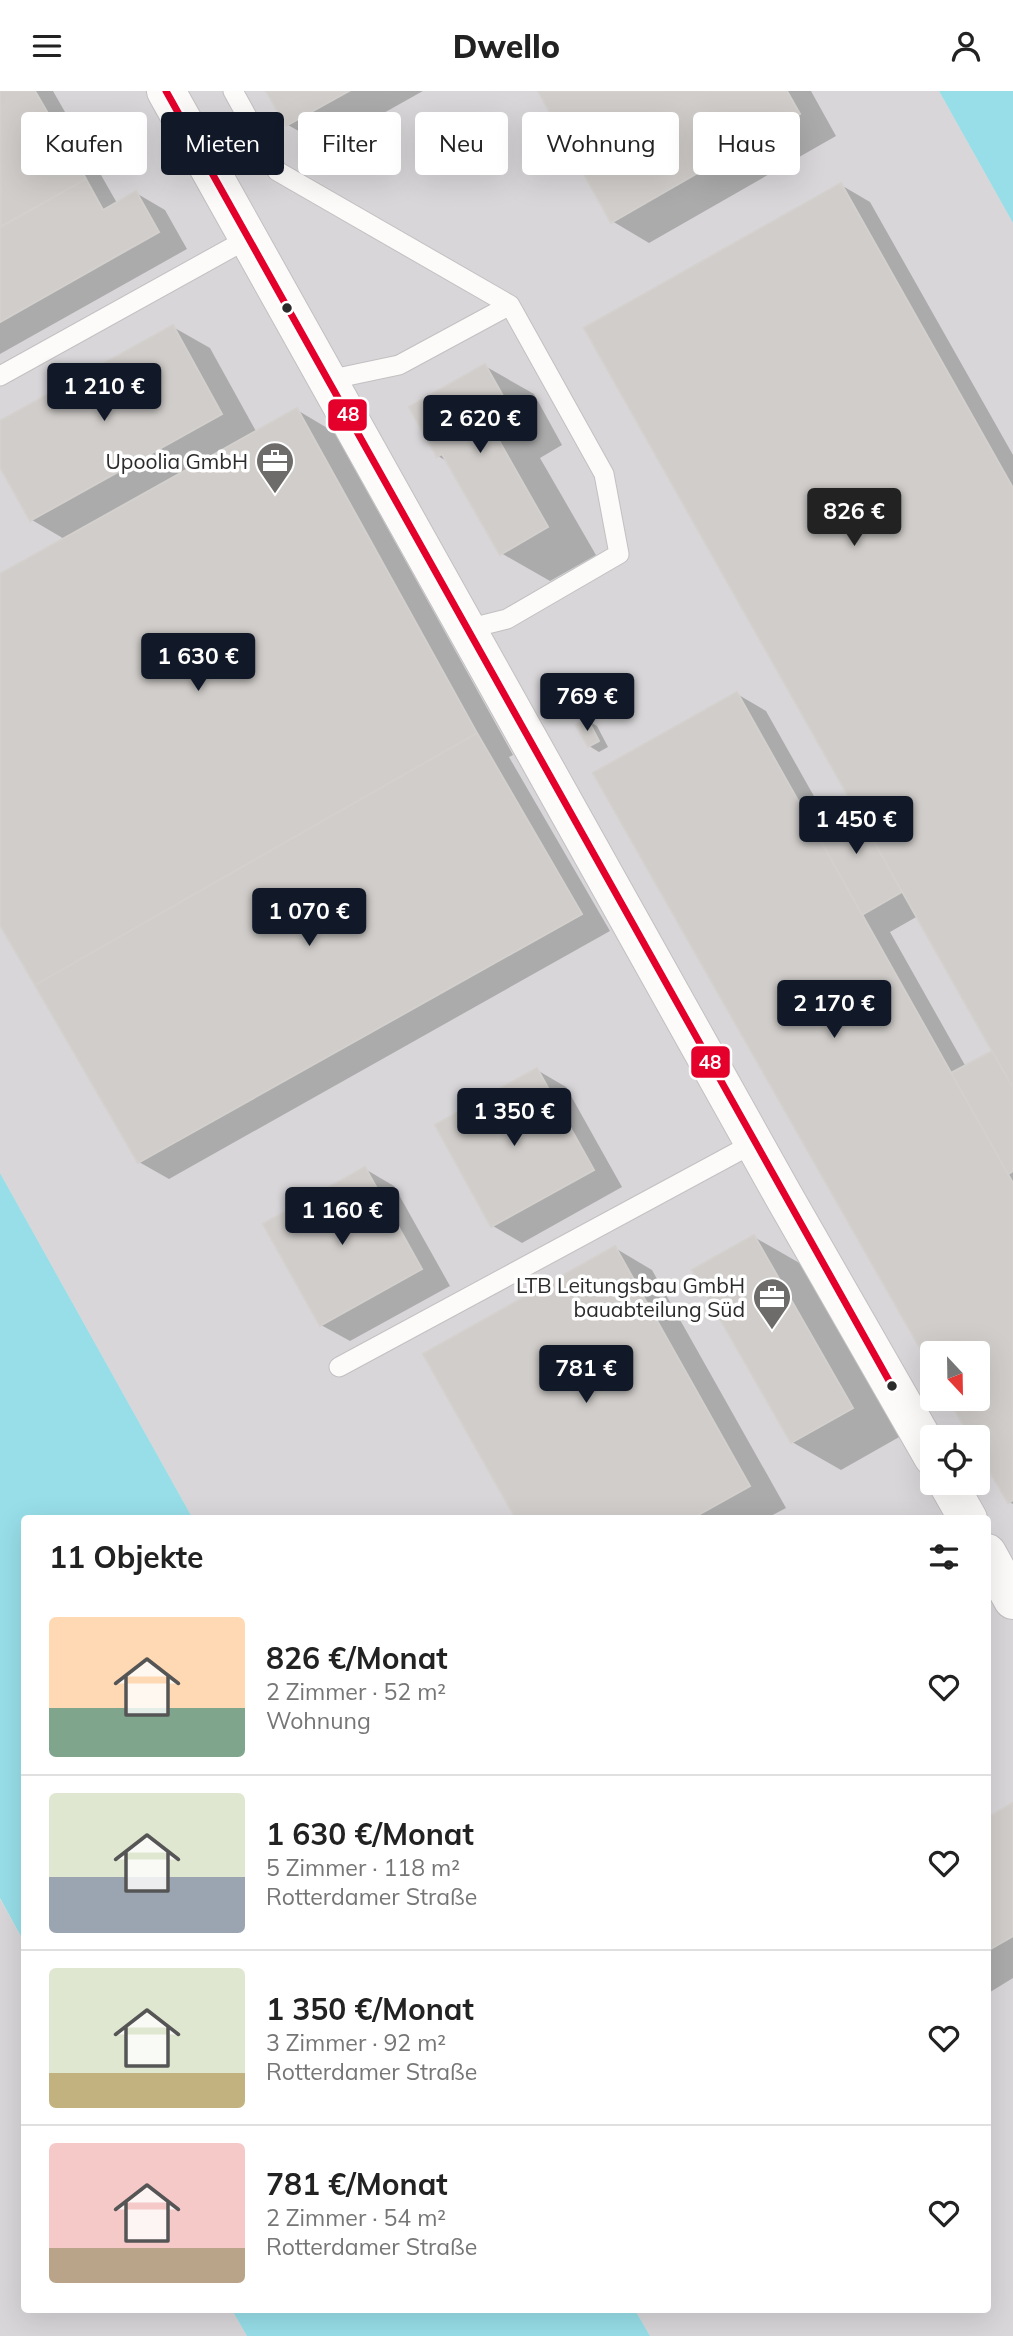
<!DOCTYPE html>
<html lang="de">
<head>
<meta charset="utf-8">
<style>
	body { margin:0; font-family:Mulish,sans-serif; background:#f6f6f6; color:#222; height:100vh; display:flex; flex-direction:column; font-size:26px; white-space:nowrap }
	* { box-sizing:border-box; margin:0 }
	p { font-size:23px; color:#767676 }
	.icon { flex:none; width:38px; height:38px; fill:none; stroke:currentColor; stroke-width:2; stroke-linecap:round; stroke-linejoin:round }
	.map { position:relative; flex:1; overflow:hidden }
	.sheet { position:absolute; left:21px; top:1424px; width:970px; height:798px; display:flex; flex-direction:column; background:#fff; border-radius:7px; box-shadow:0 7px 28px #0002 }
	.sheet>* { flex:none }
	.top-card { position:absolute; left:21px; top:21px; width:971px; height:63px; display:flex; gap:14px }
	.needle { width:46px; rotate:158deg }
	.controls { position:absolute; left:920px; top:1250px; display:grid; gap:14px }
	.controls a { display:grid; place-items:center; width:70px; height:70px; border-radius:7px; background:#fff; box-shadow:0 7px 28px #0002; font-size:35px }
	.price { position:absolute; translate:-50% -60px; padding:0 16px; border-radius:7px; background:#111827; color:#fff; font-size:23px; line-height:46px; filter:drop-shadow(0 2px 4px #0008) }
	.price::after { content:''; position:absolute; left:50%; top:42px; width:21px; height:16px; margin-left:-10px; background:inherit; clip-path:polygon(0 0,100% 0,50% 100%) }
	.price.on { background:#222; color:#fff }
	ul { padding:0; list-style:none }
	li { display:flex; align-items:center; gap:21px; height:175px; padding:0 28px }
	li+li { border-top:2px solid #e0e0e0 }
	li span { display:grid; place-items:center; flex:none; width:196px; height:140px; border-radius:7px; color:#555 }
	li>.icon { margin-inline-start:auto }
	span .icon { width:84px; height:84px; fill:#fffc; stroke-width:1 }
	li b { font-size:30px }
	h2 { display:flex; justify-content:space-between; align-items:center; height:84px; padding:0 28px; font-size:30px }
	.pill { padding:0 24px; border-radius:7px; background:#fff; box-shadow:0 7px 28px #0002; font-size:24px; line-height:63px }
	.pill.on { background:#111827; color:#fff }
	header { display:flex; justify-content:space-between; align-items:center; height:91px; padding:0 28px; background:#fff; font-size:32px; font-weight:800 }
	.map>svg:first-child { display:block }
	.industrial { fill:#d8d6d8; fill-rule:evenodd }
	.water { fill:#97dee8 }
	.shadow { fill:#0003; fill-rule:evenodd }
	.building { fill:#d0cdca; stroke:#d3d0cd; stroke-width:2 }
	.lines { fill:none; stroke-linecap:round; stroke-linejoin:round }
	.service-casing { stroke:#c2c1c2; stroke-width:21 }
	.minor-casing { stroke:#c2c1c2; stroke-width:40 }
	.service { stroke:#fcfbfa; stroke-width:19 }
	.minor { stroke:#fcfbfa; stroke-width:38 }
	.bus-1-casing { stroke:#fff; stroke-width:12 }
	.bus-1 { stroke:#e4002b; stroke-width:7 }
	.bus-dot { fill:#2b2b2b; stroke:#fff; stroke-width:2.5 }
	.labels { text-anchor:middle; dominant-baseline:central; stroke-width:7; stroke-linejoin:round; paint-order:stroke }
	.poi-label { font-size:21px; fill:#2b2b2b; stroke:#fff; text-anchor:end }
	.line-badge { stroke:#fff; stroke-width:2.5 }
	.badge-label { font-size:19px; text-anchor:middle; font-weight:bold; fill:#fff }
</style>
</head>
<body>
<header><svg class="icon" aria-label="menu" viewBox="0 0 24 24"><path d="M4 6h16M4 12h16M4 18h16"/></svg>Dwello<svg class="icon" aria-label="person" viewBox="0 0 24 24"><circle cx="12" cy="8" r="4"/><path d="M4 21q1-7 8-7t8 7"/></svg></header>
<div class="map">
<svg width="1013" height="2245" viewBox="0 0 1013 2245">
	<rect width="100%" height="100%" fill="#e8e4e0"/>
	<path class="industrial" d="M0 0H939L1013 132V2245H650L635 2219H987V1428H193L0 1082ZM933 1262H978V1307H933ZM933 1346H978V1391H933Z
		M0 1808 24 1851V2219H232L247 2245H0Z"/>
	<path class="water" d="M939 0H1013V132Z
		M0 1082 193 1428H24V1851L0 1807Z
		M232 2219H635L650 2245H247Z"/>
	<path class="shadow" d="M0 0H53L117 112 136 102 165 119 187 158 0 263V138L4 136 0 130Z
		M268 0H423L325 55 288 34Z
		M540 0H811L836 45 649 152 612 130Z
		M841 94 870 111 1013 364V1413L1009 1411 978 1307V1262L737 603 766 620 824 723 851 707ZM918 825 995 961 966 976 890 841Z
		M173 236 210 257 257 342 297 319 334 341 513 664 509 666 610 840 169 1088 139 1071 0 831V485L66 449 32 429 0 372V332Z
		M485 275 534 303 562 354 540 367 596 464 550 490 501 462 450 372 438 365Z
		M587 629 597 635 608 656 599 661 589 655Z
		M537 979 566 996 622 1096 522 1152 493 1135Z
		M365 1078 394 1095 450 1195 350 1250 321 1234Z
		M754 1146 803 1174 901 1345 841 1379 792 1351Z
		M615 1157 652 1179 786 1417 765 1428H518Z
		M1013 1714V1887L987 1903V1730Z"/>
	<path class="building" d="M0 0H35L86 88 1 136Z
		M266 0H349L286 35Z
		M538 0H787L800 23 611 132Z
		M86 88 103 119 136 100 159 141 0 231V136Z
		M841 92 1013 397V997L584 237Z
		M173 234 222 323 30 430 0 376V330Z
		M485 273 515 326 493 339 548 436 500 464 442 363 437 366 409 316Z
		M297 317 477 642 35 894 0 834V483Z
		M737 601 1013 1092V1409L1008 1412 978 1360V1346H970L948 1307H978V1262H933V1280L593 682Z
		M587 627 599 650 588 656 576 634Z
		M477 642 582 823 138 1072 35 894Z
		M849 706 902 801 862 824 809 729Z
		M992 960 1013 997V1080L1008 1083 951 982Z
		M537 977 594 1079 491 1136 435 1034Z
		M365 1076 422 1178 320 1235 263 1133Z
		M754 1144 853 1317 791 1352 692 1179Z
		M615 1155 750 1395 691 1428H516L423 1263Z
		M1013 1712V1845L987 1860V1727Z"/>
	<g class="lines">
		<defs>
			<path id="service" d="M233 0 277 80 510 214
				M0 285 249 147
				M328 289 399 274 510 214 604 383 619 463 507 528 467 538
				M339 1276 754 1052"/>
			<path id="minor" d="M166 0 783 1104 933 1366
				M947 1391 968 1428
				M987 1462 1013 1509"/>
		</defs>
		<use href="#service" class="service-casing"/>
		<use href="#minor" class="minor-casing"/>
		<use href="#service" class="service"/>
		<use href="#minor" class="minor"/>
		<defs>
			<path id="bus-1" d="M166 0 892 1295"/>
		</defs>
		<use href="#bus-1" class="bus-1-casing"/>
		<use href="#bus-1" class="bus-1"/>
	</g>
	<defs>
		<symbol id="office-pin" viewBox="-11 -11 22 30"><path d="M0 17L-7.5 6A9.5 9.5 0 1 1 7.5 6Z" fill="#6d6c6a" stroke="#fff"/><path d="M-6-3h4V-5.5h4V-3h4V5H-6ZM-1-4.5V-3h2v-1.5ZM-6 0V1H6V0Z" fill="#fff"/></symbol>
	</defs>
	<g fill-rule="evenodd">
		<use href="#office-pin" x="253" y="348" width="44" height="60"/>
		<use href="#office-pin" x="750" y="1184" width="44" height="60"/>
	</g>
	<g class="bus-dot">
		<circle cx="287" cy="217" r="6"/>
		<circle cx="892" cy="1295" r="6"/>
	</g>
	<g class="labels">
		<g class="poi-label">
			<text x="248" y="370">Upoolia GmbH</text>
			<text x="745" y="1194">LTB Leitungsbau GmbH<tspan x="745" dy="24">bauabteilung Süd</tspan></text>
		</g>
	</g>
	<g class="line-badge">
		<rect x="327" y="307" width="41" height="34" rx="7" fill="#e4002b"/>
		<rect x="690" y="954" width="41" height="34" rx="7" fill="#e4002b"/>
	</g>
	<g class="badge-label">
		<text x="348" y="330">48</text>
		<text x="710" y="978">48</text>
	</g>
</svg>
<div class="controls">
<a><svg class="needle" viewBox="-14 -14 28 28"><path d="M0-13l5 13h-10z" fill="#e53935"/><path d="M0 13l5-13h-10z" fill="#767676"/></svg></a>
<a><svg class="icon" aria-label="locate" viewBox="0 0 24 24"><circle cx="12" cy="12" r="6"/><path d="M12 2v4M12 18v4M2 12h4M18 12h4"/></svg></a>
</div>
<b class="price" style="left:104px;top:332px">1 210 €</b>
<b class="price" style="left:480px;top:364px">2 620 €</b>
<b class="price on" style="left:854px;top:457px">826 €</b>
<b class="price" style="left:198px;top:602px">1 630 €</b>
<b class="price" style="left:587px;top:642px">769 €</b>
<b class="price" style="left:856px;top:765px">1 450 €</b>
<b class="price" style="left:309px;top:857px">1 070 €</b>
<b class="price" style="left:834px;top:949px">2 170 €</b>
<b class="price" style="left:514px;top:1057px">1 350 €</b>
<b class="price" style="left:342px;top:1156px">1 160 €</b>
<b class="price" style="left:586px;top:1314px">781 €</b>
<div class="top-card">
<a class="pill">Kaufen</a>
<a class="pill on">Mieten</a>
<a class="pill">Filter</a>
<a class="pill">Neu</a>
<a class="pill">Wohnung</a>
<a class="pill">Haus</a>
</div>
<section class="sheet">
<h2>11 Objekte<svg class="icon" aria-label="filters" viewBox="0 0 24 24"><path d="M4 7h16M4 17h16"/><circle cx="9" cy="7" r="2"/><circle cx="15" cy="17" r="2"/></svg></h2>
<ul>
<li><span style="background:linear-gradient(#ffd9b3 65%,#7fa58c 0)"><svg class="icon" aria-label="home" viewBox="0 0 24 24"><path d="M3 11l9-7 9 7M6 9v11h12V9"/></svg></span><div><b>826 €/Monat</b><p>2 Zimmer · 52 m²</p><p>Wohnung</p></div><svg class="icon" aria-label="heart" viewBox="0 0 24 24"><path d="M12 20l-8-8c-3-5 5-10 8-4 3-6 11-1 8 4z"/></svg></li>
<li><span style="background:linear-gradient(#dfe7d0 60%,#9aa5b1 0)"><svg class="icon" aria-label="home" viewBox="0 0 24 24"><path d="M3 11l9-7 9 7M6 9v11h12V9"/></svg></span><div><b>1 630 €/Monat</b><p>5 Zimmer · 118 m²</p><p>Rotterdamer Straße</p></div><svg class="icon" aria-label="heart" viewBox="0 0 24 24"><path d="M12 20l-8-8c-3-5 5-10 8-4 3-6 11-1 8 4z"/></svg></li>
<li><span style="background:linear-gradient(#dfe7d0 75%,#c2b280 0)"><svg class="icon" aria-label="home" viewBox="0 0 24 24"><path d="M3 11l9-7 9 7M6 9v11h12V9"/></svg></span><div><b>1 350 €/Monat</b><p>3 Zimmer · 92 m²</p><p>Rotterdamer Straße</p></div><svg class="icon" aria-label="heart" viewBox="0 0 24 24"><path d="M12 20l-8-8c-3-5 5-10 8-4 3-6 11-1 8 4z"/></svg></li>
<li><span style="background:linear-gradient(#f6c9c9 75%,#b9a48a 0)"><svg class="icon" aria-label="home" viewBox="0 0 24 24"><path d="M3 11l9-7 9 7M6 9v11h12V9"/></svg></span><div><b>781 €/Monat</b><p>2 Zimmer · 54 m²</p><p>Rotterdamer Straße</p></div><svg class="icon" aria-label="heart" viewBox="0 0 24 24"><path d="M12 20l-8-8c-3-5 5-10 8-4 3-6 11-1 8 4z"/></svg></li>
</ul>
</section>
</div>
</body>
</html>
